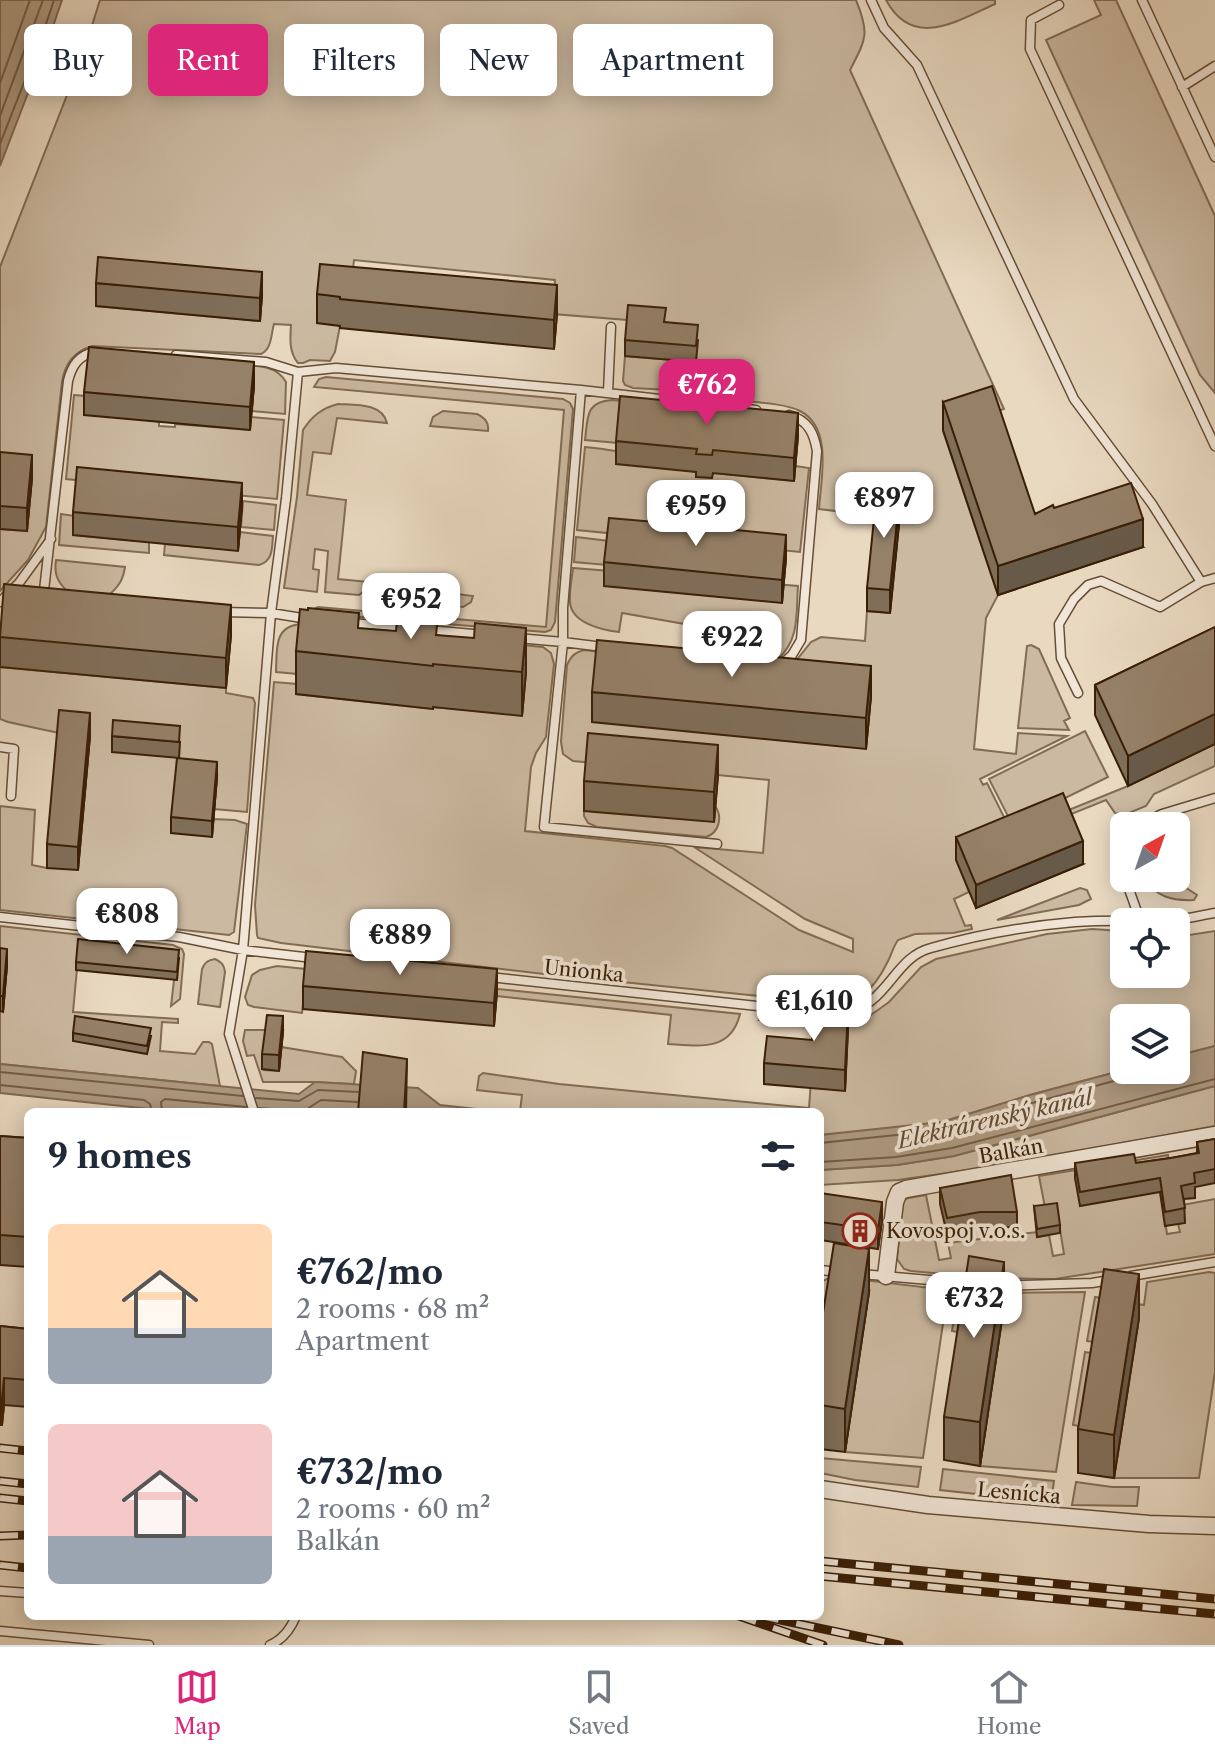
<!DOCTYPE html>
<html lang="en">
<head>
<meta charset="utf-8">
<style>
	body { margin:0; font-family:"Libre Caslon Text",serif; background:#f6f6f7; color:#1f2937; height:100vh; display:flex; flex-direction:column; font-size:30px; white-space:nowrap }
	* { box-sizing:border-box; margin:0 }
	p { font-size:26px; color:#747a83 }
	.icon { flex:none; width:44px; height:44px; fill:none; stroke:currentColor; stroke-width:2; stroke-linecap:round; stroke-linejoin:round }
	.map { position:relative; flex:1; overflow:hidden }
	.drawer { position:absolute; left:24px; top:1108px; width:800px; height:512px; display:flex; flex-direction:column; background:#fff; border-radius:12px; box-shadow:0 4px 20px #0003 }
	.drawer>* { flex:none }
	.hud { position:absolute; left:24px; top:24px; width:800px; height:72px; display:flex; gap:16px }
	.needle { width:52px; rotate:40deg }
	.controls { position:absolute; left:1110px; top:812px; display:grid; gap:16px }
	.controls a { display:grid; place-items:center; width:80px; height:80px; border-radius:12px; background:#fff; box-shadow:0 4px 20px #0003; font-size:40px }
	.price { position:absolute; translate:-50% -68px; padding:0 18px; border-radius:16px; background:#fff; color:#222; font-size:26px; line-height:52px; filter:drop-shadow(0 2px 4px #0008) }
	.price::after { content:''; position:absolute; left:50%; top:48px; width:24px; height:18px; margin-left:-12px; background:inherit; clip-path:polygon(0 0,100% 0,50% 100%) }
	.price.active { background:#db2777; color:#fff }
	ul { padding:0; list-style:none }
	li { display:flex; align-items:center; gap:24px; height:200px; padding:0 24px }
	li span { display:grid; place-items:center; flex:none; width:224px; height:160px; border-radius:12px; color:#555 }
	li>.icon { margin-inline-start:auto }
	span .icon { width:96px; height:96px; fill:#fffc; stroke-width:1 }
	li b { font-size:34px }
	h2 { display:flex; justify-content:space-between; align-items:center; height:96px; padding:0 24px; font-size:34px }
	.chip { padding:0 28px; border-radius:12px; background:#fff; box-shadow:0 4px 20px #0003; font-size:28px; line-height:72px }
	.chip.active { background:#db2777; color:#fff }
	.tabs { display:flex; justify-content:space-around; align-items:center; height:112px; border-top:2px solid #e0e1e3; background:#fff; font-size:22px; color:#747a83 }
	.tabs a { display:grid; justify-items:center; gap:4px }
	.tabs .active { color:#db2777 }
	.map>svg:first-child { display:block }
	.green { fill:#cbb9a1; stroke:#826c54; stroke-width:2; fill-rule:evenodd }
	.water { fill:#ae9a82; stroke:#806951; stroke-width:2 }
	.lines { fill:none; stroke-linecap:round; stroke-linejoin:round }
	.shore { stroke:#745c44; stroke-width:2 }
	.service-casing { stroke:#664e36; stroke-width:11 }
	.minor-casing { stroke:#664e36; stroke-width:19 }
	.service { stroke:#f1e6d7; stroke-width:8 }
	.minor { stroke:#f1e6d7; stroke-width:16 }
	.rail-casing { stroke:#3a1f07; stroke-width:9 }
	.rail { stroke:#f1e6d7; stroke-width:6; stroke-dasharray:18; stroke-linecap:butt }
	.wall { fill:#806e59; stroke:#3a1f07; stroke-width:2 }
	.shaded-wall { fill:#685a49; stroke:#3a1f07; stroke-width:2 }
	.building { fill:#958068; stroke:#3a1f07; stroke-width:2 }
	.labels { text-anchor:middle; dominant-baseline:central; stroke-width:7; stroke-linejoin:round; paint-order:stroke }
	.street-label { font-size:20px; fill:#3a1f07; stroke:#f1e6d7 }
	.poi-label { font-size:20px; fill:#3a1f07; stroke:#f1e6d7; text-anchor:start }
	.water-label { font-size:22px; font-style:italic; fill:#634a32; stroke:#f1e6d7 }
</style>
</head>
<body>
<div class="map">
<svg width="1215" height="1645" viewBox="0 0 1215 1645">
	<rect width="100%" height="100%" fill="#e9d9c1"/>
	<filter id="stains"><feTurbulence type="fractalNoise" baseFrequency=".0025" numOctaves="4"/><feColorMatrix values="0 0 0 0 .2 0 0 0 0 .09 0 0 0 0 .02 0 0 0 .5 -.17"/></filter>
	<radialGradient id="worn" r=".72"><stop offset=".6" stop-color="#630" stop-opacity="0"/><stop offset="1" stop-color="#630" stop-opacity=".3"/></radialGradient>
	<path class="green" d="M100 0H856C870 34 866 39 850 70L1004 409 943 431 998 595 986 618 974 749 1016 754 1018 733 1067 736 980 779 983 785 987 783 1012 833 1128 786 1215 744V766L1154 794 1146 806 1124 815 1115 813 1106 800 957 860 969 892 954 899 965 926 971 925 972 929 953 933 915 934 898 940C893 947 891 956 887 963 874 990 858 1004 828 1003L544 974 281 943 258 938 257 935 255 905 274 682 297 684 296 694 432 709 433 707 522 715 525 672 298 674 276 672C277 649 273 625 303 624L543 647 551 653 554 664 546 737 536 753 531 767 525 831 665 846 672 848 799 930 853 952V939L805 919 694 847 763 853 769 780 573 761 563 754 561 742 567 665C571 656 575 652 585 650L752 674 791 667 811 642 821 637 865 641 867 611 890 613 877 516 819 509C821 478 833 428 800 411 785 403 750 402 733 400 717 394 721 382 721 367L698 365 694 389 689 391 633 388 625 385 623 381 625 356 696 362 664 337 665 323 553 314 555 280 354 260 350 295 340 326 335 352 330 361 310 360 303 363H298C289 352 290 339 291 325L274 324C271 334 272 349 261 354L92 346C74 352 65 363 62 382L46 527 28 560 0 591V529L27 531 0 475V267L83 54ZM262 295 259 321 96 306Z
		M886 0H995V4C957 21 913 50 886 0Z
		M1094 0H1116L1215 216V393L1200 375 1046 40 1101 15Z
		M230 365C249 366 275 362 286 382L285 414 252 411 254 385Z
		M326 377 563 399 570 403 573 409 555 622 551 630 545 632 313 613 314 609 318 607 546 627 564 410 314 387 319 379Z
		M74 395 86 396 159 422V426L175 427V424L249 430 251 417 284 420 277 499 66 479Z
		M612 400 649 404 618 443 585 440C588 417 585 402 612 400Z
		M338 404C356 405 382 403 387 423L337 418 331 454 313 452 307 495 346 500 338 579 369 582 364 591 359 595 325 592 328 551 315 549 313 569 319 570 317 592 284 588 297 497 303 430C312 416 322 408 338 404Z
		M443 411 477 414C485 418 489 422 488 431L430 426 433 417Z
		M585 447C627 451 671 462 711 478L713 473 793 481 795 466 809 468 800 552 577 530Z
		M243 501 276 505 274 530 241 527Z
		M61 514 75 516 74 535 149 542V553L59 545Z
		M240 532 273 536C272 548 273 561 259 565L164 555 165 544 238 550Z
		M576 537 609 541 607 565 574 562Z
		M56 560 125 567C123 580 119 586 109 595L67 591C57 581 54 574 56 560Z
		M573 568 798 586C796 613 800 639 778 659L715 657 690 625 622 613 619 632C602 630 571 623 570 602 569 591 572 579 573 568Z
		M412 588 473 596 471 602 463 607 421 601 413 594Z
		M1031 645 1039 649 1070 718 1064 721 1069 730 1018 728 1027 646Z
		M0 667 226 688V693L253 698 255 703 247 812 214 809 217 777 211 837 213 819 235 820 247 824 234 932 229 935 0 910V806L35 810 32 865 47 868 59 733 8 722 0 719Z
		M1085 731 1108 777 1012 824 989 779Z
		M715 806C723 817 719 833 706 837L597 827 588 823 584 816V811Z
		M1144 878H1171L1197 895 1194 900C1172 901 1156 897 1144 878Z
		M1080 888 1087 890 1091 899 1079 905 997 920Z
		M0 926 173 945 182 949 184 954 180 999 171 1006 174 980 177 979 178 958 79 947 73 1012 178 1019V1023L162 1022 160 1051 195 1054 203 1042H209L212 1044 220 1086 0 1064V1011H3L7 965 0 964Z
		M1092 929 1108 930 1124 934V974H1176V937L1215 931V1046L1176 1056V1018H1124V1070L1030 1095 942 1122 826 1136 820 1135V1112H520L522 1095 477 1090 479 1076 483 1073 559 1084 809 1108 815 1025 759 1020 760 1018 838 1025 850 1024 866 1018 878 1010 889 1002 921 967 936 959 1047 934Z
		M215 959C222 962 224 965 225 972L220 1007 198 1004 202 969C205 962 208 960 215 959Z
		M277 966 740 1014C731 1052 699 1046 668 1044L671 1015 497 996V992L306 975 302 1013 254 1007 248 1005 245 997 252 975 260 970Z
		M245 1030H267L264 1070 279 1071 281 1047 342 1057 356 1071 354 1084 315 1082H263L254 1055 247 1056 243 1041Z
		M1215 1086V1126L1003 1165 898 1180 820 1185V1170L897 1165 954 1156Z
		M1168 1155 1171 1173 1158 1175 1167 1234 1180 1232 1178 1224 1185 1222 1182 1205 1215 1199V1254L1055 1279 988 1278 911 1271 904 1269 897 1259 903 1199 926 1195 939 1260 951 1258 948 1243 1037 1232 1038 1237 1049 1235 1053 1256 1064 1254 1057 1211 1046 1213 1039 1176Z
		M1209 1272 1215 1273V1372L1199 1478H1114L1099 1343 1087 1341 1095 1297 1144 1305 1147 1282Z
		M838 1277 948 1290 923 1458 845 1452 869 1292 828 1322 820 1321V1303L823 1281 829 1278Z
		M958 1290 1002 1293 1085 1292 1056 1472 980 1466 1004 1306 963 1333 952 1331Z
		M1085 1352 1097 1354 1085 1427 1073 1425Z
		M820 1458 921 1467 918 1487 855 1480 820 1473Z
		M943 1469 1054 1481 1051 1502 940 1490Z
		M1076 1482 1112 1487H1139L1137 1506 1072 1505Z"/>
	<path class="water" d="M0 0H62L48 41 0 166Z
		M1215 1046V1086L954 1156 897 1165 820 1170V1135L942 1122 1030 1095 1124 1070H1176V1056Z
		M0 1064 299 1094 315 1082 418 1088 440 1105 504 1112H178L0 1093Z"/>
	<g class="lines">
		<path class="shore" d="M0 83 30 0
			M0 116 43 0
			M0 144 41 39 54 0
			M0 1072 243 1096
			M0 1085 144 1100 150 1104 152 1112
			M256 1098 299 1101 318 1090 358 1092
			M259 1108 299 1111 307 1109 321 1100 357 1102
			M162 1112 161 1102 165 1099 246 1107
			M820 1143 944 1130 1032 1103 1125 1078 1129 1075 1132 1070
			M820 1162 896 1157 952 1148 1215 1079"/>
		<defs>
			<path id="service" d="M871 0 884 28 917 65 1074 399 1152 504 1201 582 1215 578
				M1142 0 1215 157
				M1059 5 1031 20 1030 49 1215 446
				M1182 87 1215 66
				M176 355 266 362 298 372 286 499 271 613 243 950 229 1034 254 1112
				M298 372 336 368 581 390 563 608V642L603 647
				M581 390 756 410
				M608 392 611 327
				M43 599 68 381C72 365 79 355 95 352
				M0 602 19 583 51 539
				M222 612 271 613 308 619
				M350 623 404 627
				M429 630 484 635
				M517 638 563 642 544 827 717 844
				M782 664 792 655 801 640 817 451C814 433 808 420 789 415
				M1078 693 1061 658 1059 624 1074 599 1088 585 1101 581 1160 607 1201 582
				M0 747 14 749 11 796
				M1139 826 1162 814 1215 798
				M1124 845 1122 869 1124 874
				M1125 878 1140 920
				M0 917 179 937 243 950 313 958
				M490 977 822 1013
				M840 1014C889 1007 892 958 931 948 977 935 1027 926 1075 922 1104 920 1132 921 1161 921 1178 921 1197 916 1215 913
				M820 1270 839 1272
				M861 1274 975 1284
				M1131 1276 1215 1262
				M996 1286 1092 1283 1110 1280
				M0 1591 28 1593
				M0 1631 149 1645
				M270 1645C282 1640 291 1628 296 1616"/>
			<path id="minor" d="M886 1276 895 1202 899 1192 906 1189 1215 1135
				M820 1489 928 1505 1149 1524 1215 1526"/>
		</defs>
		<use href="#service" class="service-casing"/>
		<use href="#minor" class="minor-casing"/>
		<use href="#service" class="service"/>
		<use href="#minor" class="minor"/>
		<defs>
			<path id="rail" d="M0 1448 28 1451
				M0 1481 28 1484
				M0 1498 28 1501
				M0 1536 28 1535
				M820 1561 1215 1599
				M0 1565 28 1568
				M820 1576 1215 1614
				M739 1616 823 1645
				M761 1616 899 1645"/>
		</defs>
		<use href="#rail" class="rail-casing"/>
		<use href="#rail" class="rail"/>
	</g>
	<path class="wall" d="M96 283 262 295 260 321 96 306Z
		M317 294 557 314 554 349 340 328V326L317 323Z
		M666 322 698 340 696 362 625 356V340Z
		M254 385 250 430 84 415V392Z
		M943 402 1035 514 1054 508 1143 547 998 595 943 430Z
		M798 436 794 481 713 473 712 478 696 477V472L616 464V441Z
		M0 452 32 478 27 531 0 529Z
		M242 506 238 551 73 535V512Z
		M900 514 890 613 867 611V588Z
		M706 527 786 558 782 603 604 586V562Z
		M0 624 231 635 226 688 0 667Z
		M1215 627V744L1128 786 1095 715V685Z
		M438 635 526 672 522 716 433 707V709L296 694V651Z
		M592 692 871 696 866 749 592 722Z
		M90 736 78 870 47 868V844Z
		M112 736 180 742 179 758 112 752Z
		M718 775 714 822 584 811V781Z
		M217 777 212 837 171 833V817Z
		M956 837 1083 864 976 908 956 860Z
		M0 948 7 965 3 1012 0 1011Z
		M179 958 177 980 76 970V962Z
		M385 960 497 992 494 1026 303 1009V986Z
		M848 1029 845 1091 764 1084V1063L812 1040Z
		M283 1032 279 1071 262 1069V1054Z
		M73 1033 151 1036 147 1054 73 1041Z
		M0 1136 28 1138V1267L0 1265Z
		M1215 1139V1183L1195 1187V1198L1184 1199 1185 1223 1165 1226 1160 1192 1080 1206 1075 1178V1163H1136L1171 1158 1197 1153V1142Z
		M940 1188 1017 1212V1227L980 1228 947 1234 940 1204Z
		M820 1193 882 1220 878 1249 820 1240Z
		M1034 1206 1060 1225V1233L1037 1237Z
		M869 1292 845 1452 820 1449V1332Z
		M1004 1306 980 1466 944 1460V1417Z
		M1139 1318 1114 1478 1078 1473V1429Z
		M0 1326 28 1329V1407L4 1405 2 1425H0Z"/>
	<path class="shaded-wall" d="M262 272V295L260 321V298Z
		M557 285V314L554 349V320Z
		M254 362V385L250 430V407Z
		M798 413V436L794 481V458Z
		M32 455V478L27 531V508Z
		M242 483V506L238 551V527Z
		M900 491V514L890 613V590Z
		M1143 519V547L998 595V566Z
		M786 535V558L782 603V580Z
		M231 605V635L226 688V658Z
		M526 628V672L522 716V672Z
		M871 666V696L866 749V718Z
		M90 713V736L78 870V847Z
		M1215 714V744L1128 786V756Z
		M718 745V775L714 822V792Z
		M217 762V777L212 837V821Z
		M1083 841V864L976 908V885Z
		M7 949V965L3 1012V996Z
		M497 969V992L494 1026V1003Z
		M848 1008V1029L845 1091V1070Z
		M283 1016V1032L279 1071V1055Z
		M407 1059 406 1112H404Z
		M882 1202V1220L878 1249V1230Z
		M869 1249V1292L845 1452V1409Z
		M1004 1262V1306L980 1466V1422Z
		M1139 1274V1318L1114 1478V1435Z
		M4 1378V1405L2 1425V1398Z"/>
	<path class="building" d="M98 257 262 272 260 298 96 283Z
		M320 264 557 285 554 320 340 299V297L317 294Z
		M628 305 666 308 664 322 698 325 696 346 625 340Z
		M89 347 254 362 250 407 84 392Z
		M992 386 1035 514 1053 505 1054 508 1131 483 1143 519 998 566 943 402Z
		M620 396 798 413 794 458 713 450 712 455 696 454 697 449 616 441Z
		M0 452 32 455 27 508 0 506Z
		M77 467 242 483 238 527 73 512Z
		M877 489 900 491 890 590 867 588Z
		M609 518 690 525V521L706 522V527L786 535 782 580 604 562Z
		M4 584 231 605 226 658 0 637Z
		M308 608 359 613 358 628 396 631 398 612 438 616 436 635 474 638 475 623 526 628 522 672 433 664V666L296 651 300 609 308 610Z
		M1215 627V714L1128 756 1095 685Z
		M597 640 871 666 866 718 592 692Z
		M59 710 90 713 78 847 47 844Z
		M113 720 180 726 179 742 112 736Z
		M588 733 718 745 714 792 584 781Z
		M177 758 217 762 212 821 171 817Z
		M1063 793 1083 841 976 885 956 837Z
		M78 939 179 950 177 972 76 962Z
		M0 948 7 949 3 996H0Z
		M306 951 497 969 494 1003 303 986Z
		M815 1005 848 1008 845 1070 764 1063 767 1036 812 1040Z
		M267 1015 283 1016 279 1055 262 1054Z
		M75 1016 151 1028 147 1046 73 1033Z
		M363 1052 407 1059 404 1112H358Z
		M0 1136 28 1138V1237L0 1235Z
		M1215 1139V1169L1194 1173 1195 1183 1181 1186 1185 1208 1165 1212 1160 1178 1080 1192 1075 1163 1134 1154 1136 1163 1171 1158 1199 1153 1197 1142Z
		M1011 1175 1017 1212H980L947 1218 940 1188Z
		M820 1193 882 1202 878 1230 820 1222Z
		M1057 1203 1060 1225 1037 1229 1034 1206Z
		M834 1243 869 1249 845 1409 820 1405V1332Z
		M969 1256 1004 1262 980 1422 944 1417Z
		M1104 1269 1139 1274 1114 1435 1078 1429Z
		M0 1326 28 1329V1380L4 1378 2 1398H0Z"/>
	<defs>
		<symbol id="building-ring" viewBox="-11 -11 22 22"><circle r="9.5" fill="#f1e6d7" stroke="#8f2418" stroke-width="1.5"/><path d="M-4-6H4V6H1V3H-1V6H-4ZM-2.5-4.3h1.7v1.8h-1.7ZM.8-4.3h1.7v1.8H.8ZM-2.5-1h1.7V.8h-1.7ZM.8-1h1.7V.8H.8Z" fill="#8f2418"/></symbol>
	</defs>
	<g fill-rule="evenodd">
		<use href="#building-ring" x="840" y="1211" width="40" height="40"/>
	</g>
	<g class="labels">
		<g class="street-label">
			<text transform="translate(584 971) rotate(6)">Unionka</text>
			<text transform="translate(1011 1151) rotate(-10)">Balkán</text>
			<text transform="translate(1019 1493) rotate(5)">Lesnícka</text>
		</g>
		<g class="poi-label">
			<text x="886" y="1231">Kovospoj v.o.s.</text>
		</g>
		<g class="water-label">
			<text transform="translate(995 1119) rotate(-13)">Elektrárenský kanál</text>
		</g>
	</g>
	<rect width="100%" height="100%" filter="url(#stains)"/>
	<rect width="100%" height="100%" fill="url(#worn)"/>
</svg>
<div class="controls">
<a><svg class="needle" viewBox="-14 -14 28 28"><path d="M0-13l5 13h-10z" fill="#e53935"/><path d="M0 13l5-13h-10z" fill="#747a83"/></svg></a>
<a><svg class="icon" aria-label="locate" viewBox="0 0 24 24"><circle cx="12" cy="12" r="6"/><path d="M12 2v4M12 18v4M2 12h4M18 12h4"/></svg></a>
<a><svg class="icon" aria-label="layers" viewBox="0 0 24 24"><path d="M12 4l9 5-9 5-9-5zM3 14l9 5 9-5"/></svg></a>
</div>
<b class="price active" style="left:707px;top:427px">€762</b>
<b class="price" style="left:884px;top:540px">€897</b>
<b class="price" style="left:696px;top:548px">€959</b>
<b class="price" style="left:411px;top:641px">€952</b>
<b class="price" style="left:732px;top:679px">€922</b>
<b class="price" style="left:127px;top:956px">€808</b>
<b class="price" style="left:400px;top:977px">€889</b>
<b class="price" style="left:814px;top:1043px">€1,610</b>
<b class="price" style="left:974px;top:1340px">€732</b>
<div class="hud">
<a class="chip">Buy</a>
<a class="chip active">Rent</a>
<a class="chip">Filters</a>
<a class="chip">New</a>
<a class="chip">Apartment</a>
</div>
<section class="drawer">
<h2>9 homes<svg class="icon" aria-label="filters" viewBox="0 0 24 24"><path d="M4 7h16M4 17h16"/><circle cx="9" cy="7" r="2"/><circle cx="15" cy="17" r="2"/></svg></h2>
<ul>
<li><span style="background:linear-gradient(#ffd9b3 65%,#9aa5b1 0)"><svg class="icon" aria-label="home" viewBox="0 0 24 24"><path d="M3 11l9-7 9 7M6 9v11h12V9"/></svg></span><div><b>€762/mo</b><p>2 rooms · 68 m²</p><p>Apartment</p></div></li>
<li><span style="background:linear-gradient(#f6c9c9 70%,#9aa5b1 0)"><svg class="icon" aria-label="home" viewBox="0 0 24 24"><path d="M3 11l9-7 9 7M6 9v11h12V9"/></svg></span><div><b>€732/mo</b><p>2 rooms · 60 m²</p><p>Balkán</p></div></li>
</ul>
</section>
</div>
<nav class="tabs">
<a class="active"><svg class="icon" aria-label="map" viewBox="0 0 24 24"><path d="M3 6l6-2 6 2 6-2v14l-6 2-6-2-6 2zM9 4v14M15 6v14"/></svg>Map</a>
<a><svg class="icon" aria-label="saved" viewBox="0 0 24 24"><path d="M7 4h10v16l-5-4-5 4z"/></svg>Saved</a>
<a><svg class="icon" aria-label="home" viewBox="0 0 24 24"><path d="M3 11l9-7 9 7M6 9v11h12V9"/></svg>Home</a>
</nav>
</body>
</html>
